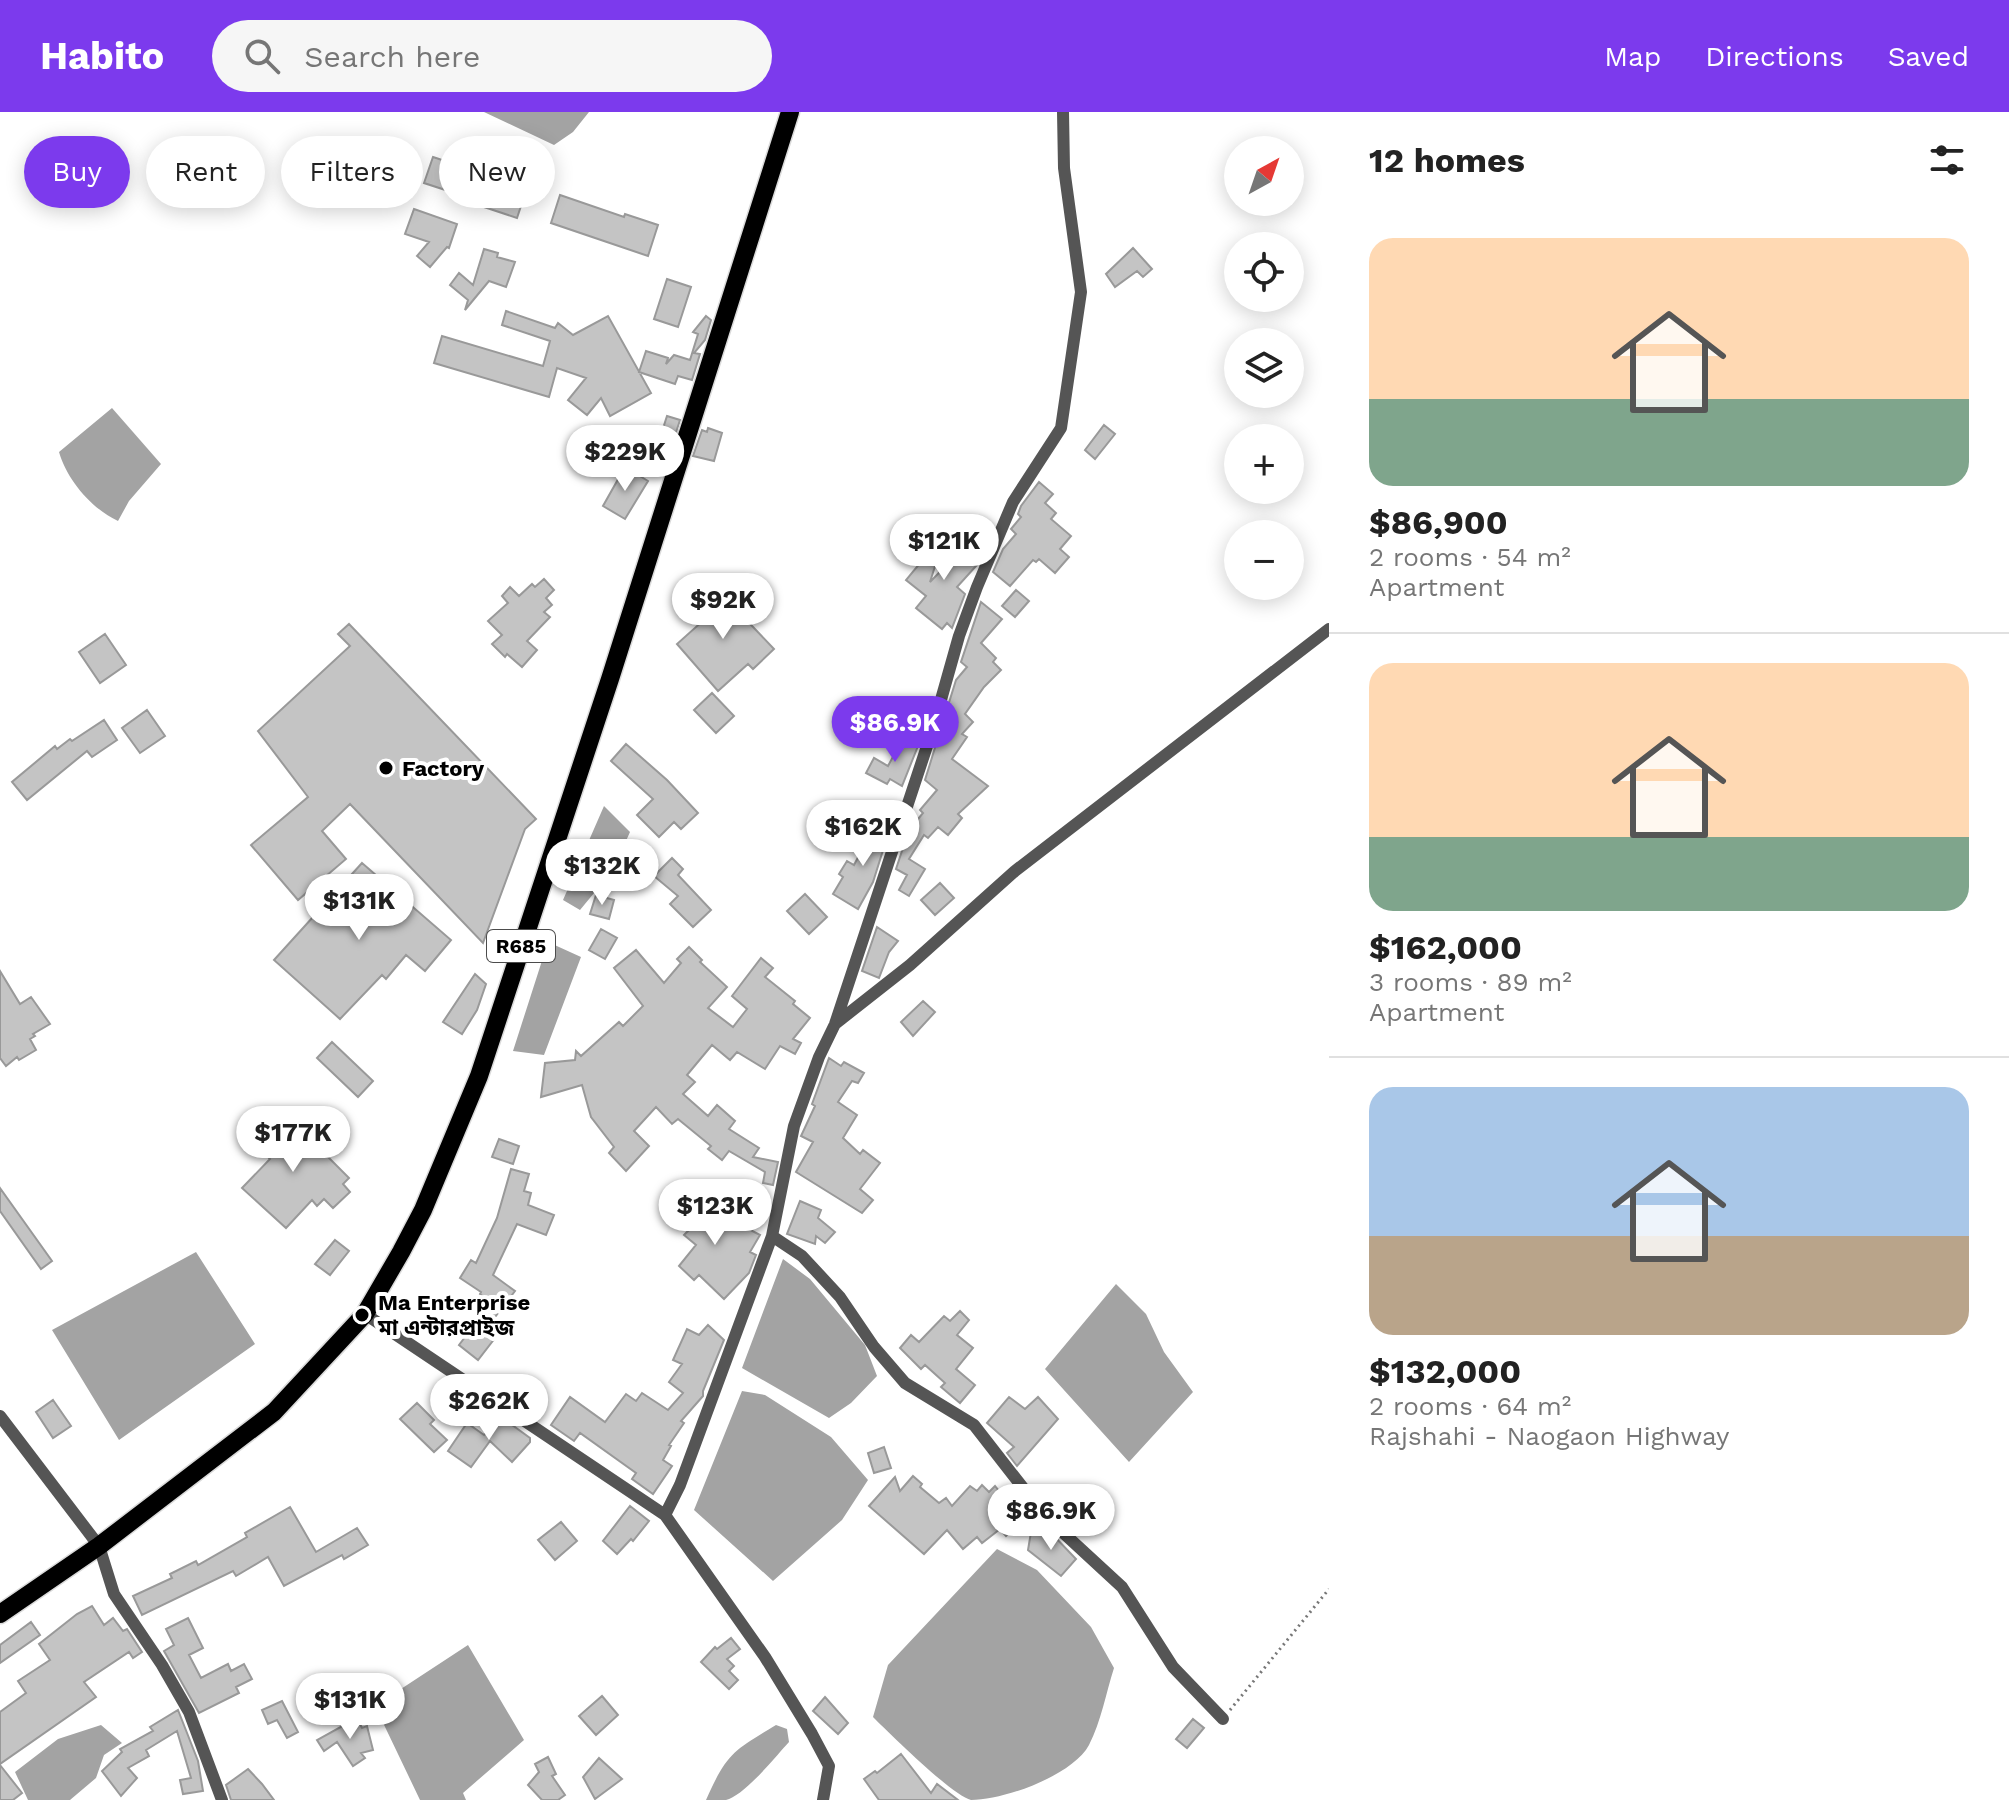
<!DOCTYPE html>
<html lang="en">
<head>
<meta charset="utf-8">
<style>
	body { margin:0; font-family:"Work Sans","Noto Sans Bengali",sans-serif; background:#f6f6f6; color:#222; height:100vh; display:flex; flex-direction:column; font-size:30px; white-space:nowrap }
	* { box-sizing:border-box; margin:0 }
	p { font-size:26px; color:#767676 }
	.icon { flex:none; width:44px; height:44px; fill:none; stroke:currentColor; stroke-width:2; stroke-linecap:round; stroke-linejoin:round }
	.map { position:relative; flex:1; overflow:hidden }
	.side { display:flex; flex-direction:column; background:#fff; width:680px }
	.side>* { flex:none }
	.guide { position:absolute; left:24px; top:24px; width:760px; height:72px; display:flex; gap:16px }
	.needle { width:52px; rotate:40deg }
	.tools { position:absolute; left:1224px; top:24px; display:grid; gap:16px }
	.tools a { display:grid; place-items:center; width:80px; height:80px; border-radius:50%; background:#fff; box-shadow:0 4px 20px #0003; font-size:40px }
	.price { position:absolute; translate:-50% -68px; padding:0 18px; border-radius:28px; background:#fff; color:#222; font-size:26px; line-height:52px; filter:drop-shadow(0 2px 4px #0008) }
	.price::after { content:''; position:absolute; left:50%; top:48px; width:24px; height:18px; margin-left:-12px; background:inherit; clip-path:polygon(0 0,100% 0,50% 100%) }
	.price.active { background:#7c3aed; color:#fff }
	ul { padding:0; list-style:none }
	li { display:grid; align-content:center; gap:16px; height:424px; padding:0 40px }
	li+li { border-top:2px solid #e0e0e0 }
	li span { display:grid; place-items:center; height:248px; border-radius:24px; color:#555 }
	li>.icon { margin-inline-start:auto }
	span .icon { width:144px; height:144px; fill:#fffc; stroke-width:1 }
	li b { font-size:34px }
	h2 { display:flex; justify-content:space-between; align-items:center; height:96px; padding:0 40px; font-size:34px }
	.chip { padding:0 28px; border-radius:36px; background:#fff; box-shadow:0 4px 20px #0003; font-size:28px; line-height:72px }
	.chip.active { background:#7c3aed; color:#fff }
	header { display:flex; align-items:center; gap:48px; box-sizing:border-box; height:112px; padding:0 40px; background:#7c3aed; color:#fff }
	header strong { font-size:38px }
	nav { display:flex; gap:44px; margin-inline-start:auto; font-size:28px }
	.search { width:560px; height:72px; background:#f6f6f6; display:flex; align-items:center; gap:20px; box-sizing:border-box; padding:0 28px; border-radius:44px; color:#767676; font-size:30px }
	main { display:flex; flex:1; min-height:0 }
	.map>svg:first-child { display:block }
	.water { fill:#a3a3a3 }
	.building { fill:#c4c4c4; stroke:#999; stroke-width:2 }
	.lines { fill:none; stroke-linecap:round; stroke-linejoin:round }
	.primary-casing { stroke:#dbdbdb; stroke-width:21 }
	.path { stroke:#777; stroke-width:3; stroke-dasharray:2 4; stroke-linecap:butt }
	.minor { stroke:#555; stroke-width:12 }
	.primary { stroke:#000; stroke-width:18 }
	.poi-dot { fill:#000; stroke:#fff; stroke-width:3 }
	.labels { text-anchor:middle; dominant-baseline:central; stroke-width:8; stroke-linejoin:round; paint-order:stroke }
	.shield { fill:#fff; stroke:#4c4c4c; stroke-width:2 }
	.shield-label { font-size:20px; font-weight:bold; fill:#000 }
	.poi-label { font-size:22px; font-weight:bold; fill:#000; stroke:#fff; text-anchor:start }
</style>
</head>
<body>
<header>
<strong>Habito</strong>
<div class="search"><svg class="icon" aria-label="search" viewBox="0 0 24 24"><circle cx="10" cy="10" r="6"/><path d="M15 15l6 6"/></svg>Search here</div>
<nav><a>Map</a><a>Directions</a><a>Saved</a></nav>
</header>
<main>
<div class="map">
<svg width="1329" height="1688" viewBox="0 0 1329 1688">
	<rect width="100%" height="100%" fill="#fff"/>
	<path class="water" d="M484 0H589L573 20 554 33Z
		M112 296 161 352 129 389 118 409C92 397 67 368 59 340Z
		M604 694 630 720 613 758 580 798 563 788Z
		M548 830 581 845 544 943 513 939Z
		M196 1140 255 1232 119 1328 52 1218Z
		M783 1147 810 1167 865 1233 877 1264 851 1291 829 1306 742 1256Z
		M1116 1172 1146 1202 1164 1240 1193 1280 1129 1350 1045 1257Z
		M742 1279 765 1283 831 1325 868 1368 842 1408 773 1469 694 1398Z
		M997 1437 1037 1458 1091 1515 1114 1556C1106 1581 1101 1610 1089 1633 1073 1663 1005 1688 971 1688 953 1684 889 1621 873 1605L888 1553Z
		M468 1533 524 1628 463 1681 466 1688H420L375 1594Z
		M101 1613 122 1631 104 1643 96 1666 70 1688H28L15 1660 58 1627Z
		M776 1613 787 1617 789 1630C776 1644 744 1684 726 1688 720 1688 711 1688 706 1688 727 1641 733 1639 776 1613Z"/>
	<path class="building" d="M433 45 527 76 517 106 478 93 479 89 424 71Z
		M560 83 624 105 625 102 658 113 648 144 551 111Z
		M414 97 457 112 449 136 447 135 430 155 417 144 429 130 405 122Z
		M1133 136 1152 157 1143 165 1137 159 1115 175 1106 162Z
		M484 137 498 141 497 145 515 150 506 175 489 169 465 198 468 188 450 173 459 161 473 173Z
		M667 167 691 175 678 215 654 207Z
		M506 199 555 216 558 211 573 223 608 204 651 281 610 304 601 286 587 303 568 288 586 266 557 256 549 285 434 251 442 224 543 254 550 229 502 213Z
		M706 204 711 208 705 228 694 241 700 242 692 268 678 264 675 272 639 260 646 239 668 246 666 252 674 243 690 248 698 222 693 220Z
		M667 304 680 308 670 339 657 335Z
		M1104 313 1115 322 1095 347 1085 338Z
		M708 316 722 321 714 349 693 344 702 318 707 320Z
		M625 355 648 369 625 407 603 394Z
		M1039 370 1053 382 1045 391 1056 401 1051 407 1071 424 1060 437 1069 445 1055 461 1039 447 1036 450 1033 448 1010 474 993 460 1003 437 1016 422 1011 417 1021 405 1018 402 1021 394Z
		M932 425 943 429 930 470 972 427 983 437 977 453 957 475 965 482 952 516 947 511 942 517 916 496 926 484 906 468 926 444Z
		M544 467 554 478 546 486 552 493 544 500 550 505 527 529 537 538 522 555 507 542 505 545 492 532 502 523 488 509 508 491 502 484 510 475 519 484 532 472 535 475Z
		M715 475 774 537 753 557 748 552 718 579 677 532 705 507 694 495Z
		M1016 478 1029 489 1015 505 1002 494Z
		M981 490 1002 507 981 531 996 546 993 550 1001 558 984 575 965 602 973 610 962 622 967 625 952 647 988 674 958 702 962 706 948 723 938 715 928 726 924 723 909 747 925 757 909 784 899 778 907 763 896 757 909 718 923 701 920 698 937 678 925 668 956 568 967 555 961 550Z
		M349 512 536 707 525 717 483 831 350 692 322 719 346 747 298 788 251 733 308 685 258 619 350 534 338 522Z
		M105 522 126 553 100 571 79 540Z
		M712 581 734 604 716 621 694 598Z
		M147 598 165 624 140 641 122 616Z
		M104 608 117 628 92 645 87 639 27 688 12 670 55 634 57 637 70 627 72 629Z
		M903 626 918 634 902 674 890 667 887 672 866 661 874 646 888 654Z
		M626 632 667 668 698 701 681 717 674 710 659 725 637 703 653 687 611 649Z
		M877 709 890 716 873 770 858 797 833 782 843 765 839 762 847 749 854 753Z
		M672 746 683 757 678 763 711 798 693 815 670 792 678 784 654 764Z
		M362 751 451 828 425 859 406 843 386 867 382 863 340 907 274 848Z
		M940 771 954 786 935 803 921 788Z
		M805 782 827 805 809 822 787 799Z
		M596 783 614 788 609 807 590 802Z
		M877 815 898 829 889 840 879 866 862 859Z
		M601 817 617 826 605 847 589 838Z
		M689 835 702 848 700 850 727 875 708 896 733 915 747 897 732 884 761 846 773 856 765 865 795 889 793 892 810 906 793 927 801 931 795 942 780 934 765 957 737 940 730 948 712 933 687 963 695 970 683 982 708 1004 717 993 735 1009 729 1017 759 1036 753 1045 778 1050 773 1073 763 1071 765 1060 729 1039 722 1048 708 1037 711 1034 678 1007 672 1012 656 995 634 1019 649 1034 626 1059 609 1041 614 1035 591 1005 582 973 541 985 545 951 575 948 576 939 581 944 619 910 623 914 643 894 614 856 636 838 664 871 681 851 677 847Z
		M0 859 20 892 31 885 50 912 33 922 35 924 30 927 36 938 19 948 17 945 6 954 0 946Z
		M475 862 486 872 477 898 462 922 443 910Z
		M923 889 935 900 913 924 901 910Z
		M332 930 373 969 358 985 317 946Z
		M829 946 841 954 844 950 864 961 858 971 852 969 838 990 857 1003 843 1026 860 1042 863 1038 880 1051 860 1077 873 1088 862 1101 796 1060 813 1030 801 1024 815 994 812 992Z
		M268 1002 278 1012 286 1010 318 1043 322 1039 349 1066 343 1072 350 1080 333 1096 324 1087 317 1094 312 1088 286 1116 242 1076 270 1047 256 1032 265 1024 256 1014Z
		M499 1027 519 1034 513 1052 492 1045Z
		M511 1057 529 1062 524 1079 531 1081 528 1093 554 1103 546 1123 517 1112 493 1163 515 1179 492 1209 502 1217 478 1248 459 1233 491 1191 480 1182 481 1180 460 1166 471 1148 476 1151 497 1106Z
		M0 1076 52 1149 41 1157 0 1099Z
		M676 1086 689 1096 694 1089 741 1117 743 1114 760 1123 750 1140 756 1143 749 1161 724 1187 699 1163 694 1168 679 1154 696 1133 684 1123 689 1118 665 1100Z
		M800 1089 821 1098 818 1106 835 1120 825 1131 816 1124 815 1132 787 1122Z
		M335 1128 349 1139 330 1163 315 1152Z
		M960 1199 969 1208 957 1223 973 1236 956 1257 975 1273 960 1291 941 1275 945 1271 925 1253 921 1257 900 1236 911 1223 919 1230 944 1204 950 1209Z
		M708 1213 724 1228 703 1279V1284L681 1309 684 1311 669 1333 671 1334 663 1348 672 1354 653 1382 632 1367 636 1361 580 1321 574 1329 551 1313 570 1285 605 1310 626 1282 636 1289 642 1281 668 1298 683 1281 669 1270 682 1252 673 1248 687 1217 699 1223Z
		M1009 1285 1025 1297 1038 1285 1058 1307 1017 1354 1007 1341 1014 1335 987 1311Z
		M53 1288 71 1314 53 1326 36 1300Z
		M417 1291 434 1308 430 1312 447 1328 434 1340 400 1307Z
		M501 1305 530 1326V1330L512 1350 490 1329 471 1355 448 1339 467 1311 484 1323Z
		M884 1335 891 1356 874 1361 868 1341Z
		M913 1364 922 1372 920 1375 939 1391 946 1386 952 1394 970 1374 977 1379 982 1373 989 1380 995 1374 1022 1408 1006 1424 1000 1417 982 1431 977 1425 963 1437 947 1418 924 1442 869 1394 895 1365 900 1379Z
		M630 1394 649 1409 633 1429 631 1427 617 1442 603 1429Z
		M290 1395 316 1440 357 1416 368 1433 344 1447 342 1443 284 1474 268 1445 236 1464 233 1459 142 1503 133 1484 172 1466 170 1462 196 1449 198 1453 247 1425 245 1421Z
		M561 1410 577 1429 555 1448 538 1428Z
		M1031 1420 1053 1423 1076 1447 1061 1464 1028 1438Z
		M92 1494 104 1513 113 1506 123 1519 127 1517 142 1540 133 1546 129 1540 84 1570 96 1585 0 1652V1600L26 1581 18 1569 50 1548 39 1532 77 1502Z
		M188 1506 203 1536 189 1543 201 1566 228 1552 231 1559 244 1552 252 1567 236 1575 239 1581 199 1601 164 1539 174 1533 166 1517Z
		M31 1510 40 1523 0 1551V1533Z
		M731 1526 740 1537 727 1547 734 1554 729 1559 738 1568 729 1577 701 1550 715 1535 717 1537Z
		M602 1584 618 1603 596 1623 579 1604Z
		M825 1585 848 1611 838 1622 813 1599Z
		M282 1589 298 1620 287 1626 277 1608 268 1612 262 1598Z
		M178 1598 198 1649 203 1679 183 1682 180 1668 191 1666 177 1619 146 1638 149 1644 128 1656 137 1666 121 1684 102 1659 122 1640 120 1637 153 1619 150 1615Z
		M357 1606 362 1616 367 1614 373 1638 361 1641 365 1646 353 1654 337 1630 324 1639 317 1628Z
		M1193 1607 1204 1616 1187 1636 1176 1627Z
		M901 1642 931 1681 937 1672 958 1688H879L864 1667 875 1659 877 1661Z
		M548 1645 556 1662 552 1664 565 1683 558 1688H542L528 1673 539 1660 535 1652Z
		M599 1646 622 1667 595 1687 583 1665Z
		M0 1653 22 1681 13 1688H0Z
		M248 1657 262 1672 274 1688H231L226 1673Z"/>
	<g class="lines">
		<defs>
			<path id="primary" d="M0 1502 99 1434 274 1300 365 1202 401 1140 423 1098 479 964 610 567 790 0"/>
		</defs>
		<use href="#primary" class="primary-casing"/>
		<path class="path" d="M1230 1598 1329 1477"/>
		<path class="minor" d="M835 912 910 853 1015 759 1329 517
			M772 1124 802 1144 840 1185 874 1235 905 1271 974 1313 1045 1404 1122 1475 1173 1555 1223 1607
			M365 1202 665 1403 765 1545 812 1622 829 1654 823 1688
			M0 1304 99 1434 114 1482 162 1553 189 1600 222 1688
			M665 1403 680 1373 772 1124 794 1014 819 945 835 912 933 616 959 524 977 475 1013 390 1061 316 1081 180 1064 56 1063 0"/>
		<use href="#primary" class="primary"/>
	</g>
	<g class="poi-dot">
		<circle cx="386" cy="656" r="8"/>
		<circle cx="362" cy="1203" r="8"/>
	</g>
	<g class="labels">
		<rect class="shield" x="487" y="818" width="68" height="32" rx="6"/>
		<g class="shield-label">
			<text x="521" y="834">R685</text>
		</g>
		<g class="poi-label">
			<text x="402" y="656">Factory</text>
			<text x="378" y="1190">Ma Enterprise<tspan x="378" dy="25">মা এন্টারপ্রাইজ</tspan></text>
		</g>
	</g>
</svg>
<div class="tools">
<a><svg class="needle" viewBox="-14 -14 28 28"><path d="M0-13l5 13h-10z" fill="#e53935"/><path d="M0 13l5-13h-10z" fill="#767676"/></svg></a>
<a><svg class="icon" aria-label="locate" viewBox="0 0 24 24"><circle cx="12" cy="12" r="6"/><path d="M12 2v4M12 18v4M2 12h4M18 12h4"/></svg></a>
<a><svg class="icon" aria-label="layers" viewBox="0 0 24 24"><path d="M12 4l9 5-9 5-9-5zM3 14l9 5 9-5"/></svg></a>
<a>+</a>
<a>−</a>
</div>
<b class="price" style="left:625px;top:381px">$229K</b>
<b class="price" style="left:944px;top:470px">$121K</b>
<b class="price" style="left:723px;top:529px">$92K</b>
<b class="price active" style="left:895px;top:652px">$86.9K</b>
<b class="price" style="left:863px;top:756px">$162K</b>
<b class="price" style="left:602px;top:795px">$132K</b>
<b class="price" style="left:359px;top:830px">$131K</b>
<b class="price" style="left:293px;top:1062px">$177K</b>
<b class="price" style="left:715px;top:1135px">$123K</b>
<b class="price" style="left:489px;top:1330px">$262K</b>
<b class="price" style="left:1051px;top:1440px">$86.9K</b>
<b class="price" style="left:350px;top:1629px">$131K</b>
<div class="guide">
<a class="chip active">Buy</a>
<a class="chip">Rent</a>
<a class="chip">Filters</a>
<a class="chip">New</a>
</div>
</div>
<section class="side">
<h2>12 homes<svg class="icon" aria-label="filters" viewBox="0 0 24 24"><path d="M4 7h16M4 17h16"/><circle cx="9" cy="7" r="2"/><circle cx="15" cy="17" r="2"/></svg></h2>
<ul>
<li><span style="background:linear-gradient(#ffd9b3 65%,#7fa58c 0)"><svg class="icon" aria-label="home" viewBox="0 0 24 24"><path d="M3 11l9-7 9 7M6 9v11h12V9"/></svg></span><div><b>$86,900</b><p>2 rooms · 54 m²</p><p>Apartment</p></div></li>
<li><span style="background:linear-gradient(#ffd9b3 70%,#7fa58c 0)"><svg class="icon" aria-label="home" viewBox="0 0 24 24"><path d="M3 11l9-7 9 7M6 9v11h12V9"/></svg></span><div><b>$162,000</b><p>3 rooms · 89 m²</p><p>Apartment</p></div></li>
<li><span style="background:linear-gradient(#a9c7e8 60%,#b9a48a 0)"><svg class="icon" aria-label="home" viewBox="0 0 24 24"><path d="M3 11l9-7 9 7M6 9v11h12V9"/></svg></span><div><b>$132,000</b><p>2 rooms · 64 m²</p><p>Rajshahi - Naogaon Highway</p></div></li>
</ul>
</section>
</main>
</body>
</html>
